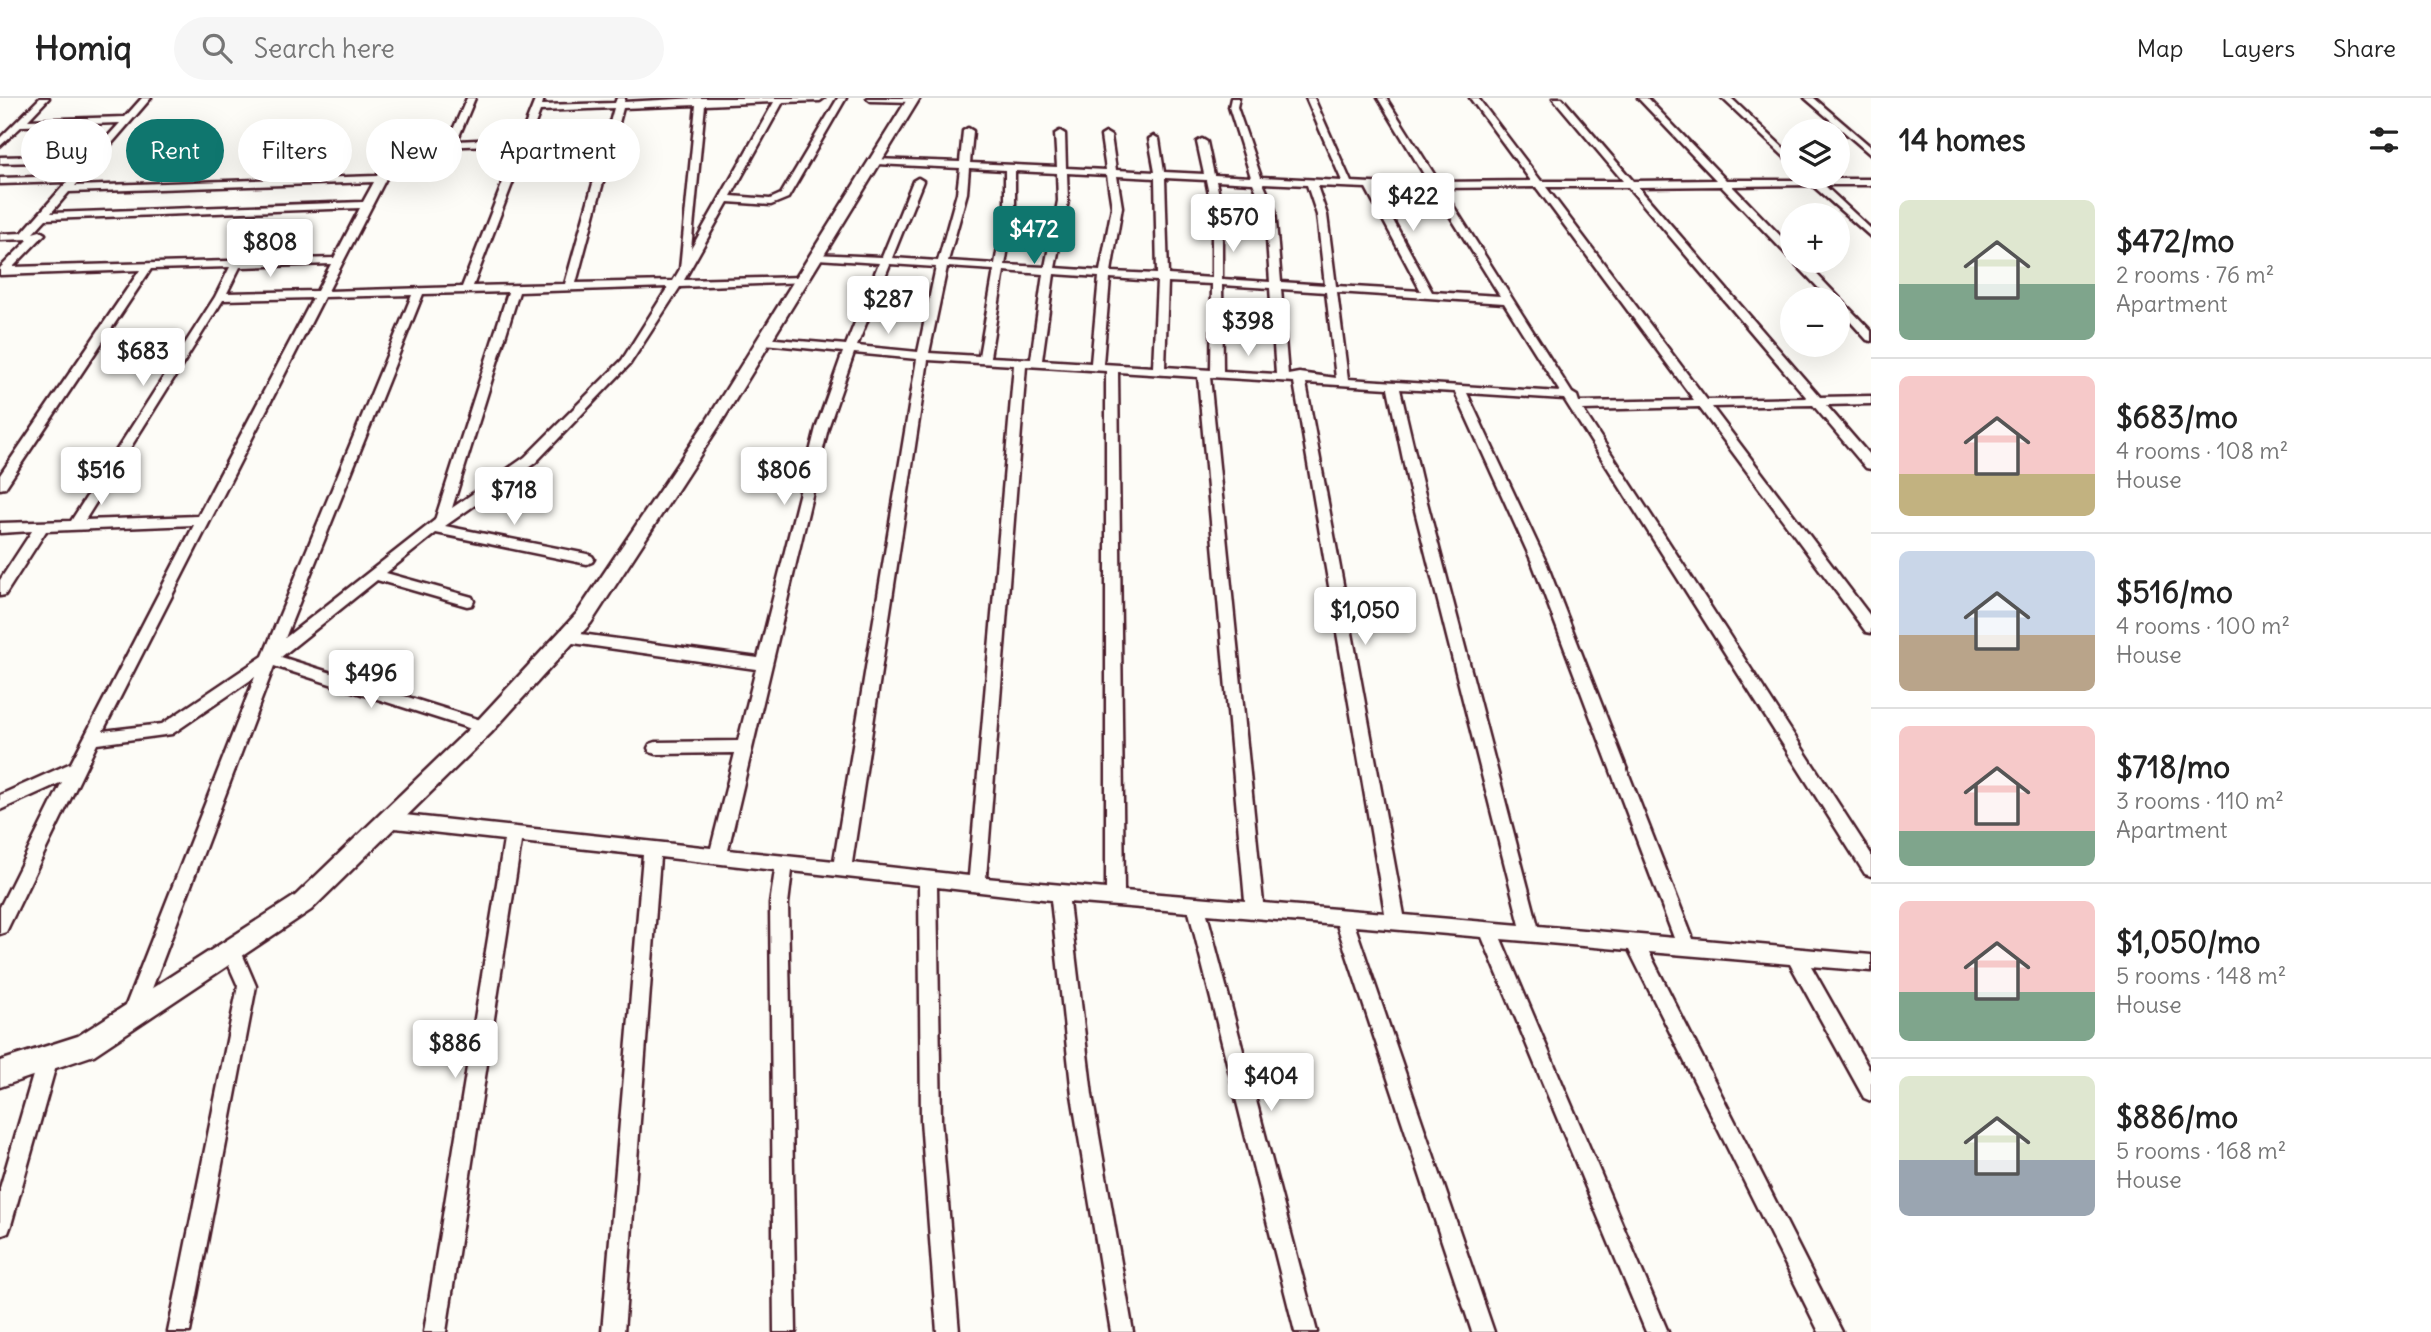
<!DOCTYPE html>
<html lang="en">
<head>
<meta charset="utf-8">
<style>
	body { margin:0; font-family:Delius,sans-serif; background:#f6f6f6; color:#222; height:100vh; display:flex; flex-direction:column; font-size:26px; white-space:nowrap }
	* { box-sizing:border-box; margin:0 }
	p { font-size:23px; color:#767676 }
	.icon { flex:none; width:38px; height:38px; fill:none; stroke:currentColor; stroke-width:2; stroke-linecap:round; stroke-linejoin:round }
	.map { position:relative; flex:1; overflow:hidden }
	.details { display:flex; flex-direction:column; background:#fff; width:560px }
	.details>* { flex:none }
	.hud { position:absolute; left:21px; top:21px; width:665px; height:63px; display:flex; gap:14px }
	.fabs { position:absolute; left:1780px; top:21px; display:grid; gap:14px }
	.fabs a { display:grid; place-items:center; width:70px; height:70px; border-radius:50%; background:#fff; box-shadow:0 7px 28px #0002; font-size:35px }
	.price { position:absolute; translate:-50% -60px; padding:0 16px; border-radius:7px; background:#fff; color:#222; font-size:23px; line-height:46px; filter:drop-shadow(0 2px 4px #0008) }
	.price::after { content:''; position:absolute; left:50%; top:42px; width:21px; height:16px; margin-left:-10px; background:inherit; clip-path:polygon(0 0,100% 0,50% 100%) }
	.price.on { background:#0f766e; color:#fff }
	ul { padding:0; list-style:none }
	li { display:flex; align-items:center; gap:21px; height:175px; padding:0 28px }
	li+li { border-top:2px solid #e0e0e0 }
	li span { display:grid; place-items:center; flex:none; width:196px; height:140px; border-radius:10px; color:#555 }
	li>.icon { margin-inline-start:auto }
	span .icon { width:84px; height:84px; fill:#fffc; stroke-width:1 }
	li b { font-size:30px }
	h2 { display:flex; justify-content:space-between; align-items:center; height:84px; padding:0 28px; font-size:30px }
	.pill { padding:0 24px; border-radius:32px; background:#fff; box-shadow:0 7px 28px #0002; font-size:24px; line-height:63px }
	.pill.on { background:#0f766e; color:#fff }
	header { display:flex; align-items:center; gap:42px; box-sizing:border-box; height:98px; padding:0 35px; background:#fff; border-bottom:2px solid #e0e0e0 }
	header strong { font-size:33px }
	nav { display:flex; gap:38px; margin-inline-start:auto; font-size:24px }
	.search { width:490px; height:63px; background:#f6f6f6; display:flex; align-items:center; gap:18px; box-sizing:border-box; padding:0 24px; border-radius:38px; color:#767676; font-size:26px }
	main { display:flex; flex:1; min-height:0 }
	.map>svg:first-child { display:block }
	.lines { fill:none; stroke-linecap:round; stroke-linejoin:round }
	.minor-casing { stroke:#4a1f2b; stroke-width:5 }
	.major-casing { stroke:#4a1f2b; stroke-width:5 }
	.minor { fill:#fdfcf7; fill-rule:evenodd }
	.major { fill:#fdfcf7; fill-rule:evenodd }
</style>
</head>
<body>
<header>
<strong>Homiq</strong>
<div class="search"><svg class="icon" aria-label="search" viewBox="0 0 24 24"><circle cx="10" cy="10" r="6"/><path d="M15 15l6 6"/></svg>Search here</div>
<nav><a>Map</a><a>Layers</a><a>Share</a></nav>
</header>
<main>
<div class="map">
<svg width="1871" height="1234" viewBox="0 0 1871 1234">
	<rect width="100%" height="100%" fill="#fdfcf7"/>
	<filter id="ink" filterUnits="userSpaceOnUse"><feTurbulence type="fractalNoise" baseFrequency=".0143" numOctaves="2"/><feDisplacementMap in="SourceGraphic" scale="14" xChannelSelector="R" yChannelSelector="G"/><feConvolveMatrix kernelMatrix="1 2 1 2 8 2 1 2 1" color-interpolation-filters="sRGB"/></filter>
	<g filter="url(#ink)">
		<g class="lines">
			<defs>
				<path id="minor" d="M40 0H49L28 22 125 19 142 0H151L75 88 377 78 392 51 412 44 448 43 467 0H475L457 43 520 40 536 0H544L542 7 615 5 617 0H625L624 4 697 0H824L820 3 783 4 731 98 770 101 781 96 838 0H846L788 100 771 107 728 104 684 182 803 179 808 182 807 184 680 189 630 266 535 365 445 428 587 456 592 458 594 461 592 464 587 466 436 435 386 475 472 499 474 503 472 507 467 508 377 482 281 559 490 625 492 629 490 633 484 635 274 568 142 917 139 923 132 926 125 923 122 917 255 579 172 636 97 646 6 834 0 836V809L62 684 0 712V697L71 665 194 427 46 433 5 497 0 498V482L32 433 0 435V425L71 423 215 199 230 169 151 171 5 390 0 391V377L140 172 0 177V170L29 141 0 142V136L22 135 67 84 0 86V80L73 78 86 63 0 65V59L91 57 120 25 22 28 0 48V40ZM774 4 691 151 705 7ZM696 7 680 171 673 183 576 185 623 10ZM614 10 565 186 473 188 540 13ZM518 46 462 189 328 193 399 55 413 50ZM374 84 363 104 51 115 69 94ZM360 110 334 160 13 169 45 136 40 133 33 135 46 121ZM331 166 317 193 227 195 240 169ZM668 189 622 262 525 359 452 410 519 194ZM508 194 435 422 285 540 423 196ZM412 197 263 558 162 626 103 633 324 199ZM313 200 198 418 85 422 223 202Z
					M867 0H917V1L913 4 871 3Z
					M1231 0H1239L1237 9 1261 79 1342 83 1306 0H1314L1351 84 1431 88 1378 0H1386L1439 84 1531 83 1470 0H1478L1541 83H1623L1553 0H1562L1633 83 1716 82 1638 0H1647L1726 82H1807L1808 79 1817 81H1871V87H1824L1871 131V139L1812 87 1732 88 1792 150V159L1788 158 1721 88 1638 89 1820 299 1871 298V306L1826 307 1871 359V371L1866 370 1813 307 1712 309 1871 519V535L1866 534 1699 309 1583 312 1871 756V778L1865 776 1564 301 1467 295 1546 464 1693 841 1871 857V873L1811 868 1871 974V1003L1864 1000 1790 866 1649 854 1842 1234H1819L1629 852 1501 841 1668 1234H1646L1482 839 1355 828 1494 1234H1472L1337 827 1207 816 1317 1234H1295L1189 814 1069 804 1092 997 1133 1234H1111L1072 997 1051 802 937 789 941 1022 959 1234H937L921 1022 919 787 792 773 788 806 796 1234H774L770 806 775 772 660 759 624 1234H602L643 757 521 744 446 1234H424L504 742 386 729 380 727 378 722 380 717 386 715 711 750 735 655 656 656 650 654 648 650 650 646 656 644 738 643 756 571 566 544 559 539 566 534 758 560 816 330 843 254 764 246 758 243 764 240 846 247 879 165 817 161 813 160V156L882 159 913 83 918 80 923 83 892 160 938 163 957 95 960 70 877 66 874 65V61L960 64 963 33 968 30 973 33 970 65 1057 69 1055 36 1060 33 1065 36 1066 70 1106 72 1101 38 1106 35 1111 38 1116 72 1155 74 1149 41 1154 38 1159 41 1164 74 1204 76 1197 44 1202 41 1207 44 1214 77 1251 79 1229 9ZM969 70 1005 72V108L995 166 948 163 967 95ZM1015 73 1057 75 1058 103 1045 169 1005 167 1015 108ZM1067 75 1107 77 1112 109 1100 173 1055 170 1068 103ZM1117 78 1155 80 1157 176 1111 174 1122 109ZM1165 80 1206 82 1212 111V180L1168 177ZM1216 83 1253 85 1265 112 1270 184 1222 181V111ZM1263 85 1307 87 1317 117 1325 187 1281 184 1275 112ZM1317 88 1366 90 1421 193 1336 188 1327 117ZM1536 89 1694 302 1579 304 1577 298 1572 295 1442 90ZM1546 89H1628L1807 300 1707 302ZM1376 91 1435 94 1500 198 1432 194ZM890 166 936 169 918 254 857 248ZM947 169 994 172 979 258 929 255ZM1004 173 1043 176 1031 261 990 259ZM1054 176 1099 179 1091 265 1042 262ZM1110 180 1157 183 1153 269 1103 266ZM1168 184 1212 186 1211 272 1165 269ZM1222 187 1270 190 1276 276 1223 273ZM1281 191 1326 194 1336 280 1299 275 1288 277ZM1337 194 1504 205 1560 294 1348 281ZM854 255 917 261 834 763 728 752 828 330ZM928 262 1014 267 969 778 852 765ZM1026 268 1106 273V791L986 780ZM1118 274 1198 279 1245 803 1124 793ZM1210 279 1294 284 1385 815 1263 805ZM1306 285 1388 290 1408 385 1520 827 1404 817ZM1400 291 1455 294 1532 464 1674 840 1538 828 1422 385Z
					M1722 0H1731L1792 58V66Z
					M1805 0H1814L1871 49V57Z
					M1793 163H1804L1871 233V243L1867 242 1838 210V201H1829Z
					M231 844 238 846 256 888 190 1234H168L238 888 222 852 224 846Z
					M48 951 55 953 58 960 11 1127 8 1135 0 1138V1090L38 960 41 953Z"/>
				<path id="major" d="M908 0H920L723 322 591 525 491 635 311 812 94 957 0 989V963L78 938 295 798 477 623 577 515 707 322Z"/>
			</defs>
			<use href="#minor" class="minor-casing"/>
			<use href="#major" class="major-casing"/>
			<use href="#minor" class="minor"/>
			<use href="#major" class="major"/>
		</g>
	</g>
</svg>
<div class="fabs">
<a><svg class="icon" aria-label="layers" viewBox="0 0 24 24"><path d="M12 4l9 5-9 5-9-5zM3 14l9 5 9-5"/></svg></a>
<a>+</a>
<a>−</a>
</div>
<b class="price" style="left:1413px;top:135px">$422</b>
<b class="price" style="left:1233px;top:156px">$570</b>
<b class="price on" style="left:1034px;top:168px">$472</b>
<b class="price" style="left:270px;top:181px">$808</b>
<b class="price" style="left:888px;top:238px">$287</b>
<b class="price" style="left:1248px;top:260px">$398</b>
<b class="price" style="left:143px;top:290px">$683</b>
<b class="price" style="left:101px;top:409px">$516</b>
<b class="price" style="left:784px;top:409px">$806</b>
<b class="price" style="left:514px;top:429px">$718</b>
<b class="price" style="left:1365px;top:549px">$1,050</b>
<b class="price" style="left:371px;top:612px">$496</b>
<b class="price" style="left:455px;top:982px">$886</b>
<b class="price" style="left:1271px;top:1015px">$404</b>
<div class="hud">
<a class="pill">Buy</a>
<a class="pill on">Rent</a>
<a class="pill">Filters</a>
<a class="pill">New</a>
<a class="pill">Apartment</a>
</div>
</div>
<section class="details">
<h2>14 homes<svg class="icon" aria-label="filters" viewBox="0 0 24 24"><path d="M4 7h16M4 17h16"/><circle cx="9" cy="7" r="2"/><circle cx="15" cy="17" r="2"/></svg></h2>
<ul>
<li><span style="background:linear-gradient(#dfe7d0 60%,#7fa58c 0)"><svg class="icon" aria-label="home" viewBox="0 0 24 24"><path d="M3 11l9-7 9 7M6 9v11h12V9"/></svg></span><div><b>$472/mo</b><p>2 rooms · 76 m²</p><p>Apartment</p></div></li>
<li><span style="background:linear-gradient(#f6c9c9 70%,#c2b280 0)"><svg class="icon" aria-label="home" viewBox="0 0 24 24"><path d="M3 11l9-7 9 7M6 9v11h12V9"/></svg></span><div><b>$683/mo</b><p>4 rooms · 108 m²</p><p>House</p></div></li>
<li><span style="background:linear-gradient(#c9d6e8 60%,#b9a48a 0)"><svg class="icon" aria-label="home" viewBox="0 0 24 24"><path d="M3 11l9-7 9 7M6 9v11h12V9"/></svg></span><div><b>$516/mo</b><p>4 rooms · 100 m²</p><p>House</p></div></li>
<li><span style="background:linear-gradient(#f6c9c9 75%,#7fa58c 0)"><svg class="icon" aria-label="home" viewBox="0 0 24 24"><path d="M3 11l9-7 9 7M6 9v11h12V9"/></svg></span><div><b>$718/mo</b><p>3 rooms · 110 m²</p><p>Apartment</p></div></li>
<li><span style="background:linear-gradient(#f6c9c9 65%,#7fa58c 0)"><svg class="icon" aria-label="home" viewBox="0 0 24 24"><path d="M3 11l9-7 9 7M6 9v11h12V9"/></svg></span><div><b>$1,050/mo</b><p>5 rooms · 148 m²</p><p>House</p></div></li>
<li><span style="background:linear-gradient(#dfe7d0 60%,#9aa5b1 0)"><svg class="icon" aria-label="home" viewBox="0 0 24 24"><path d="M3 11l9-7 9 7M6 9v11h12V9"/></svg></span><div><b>$886/mo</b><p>5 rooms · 168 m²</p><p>House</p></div></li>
</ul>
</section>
</main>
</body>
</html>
